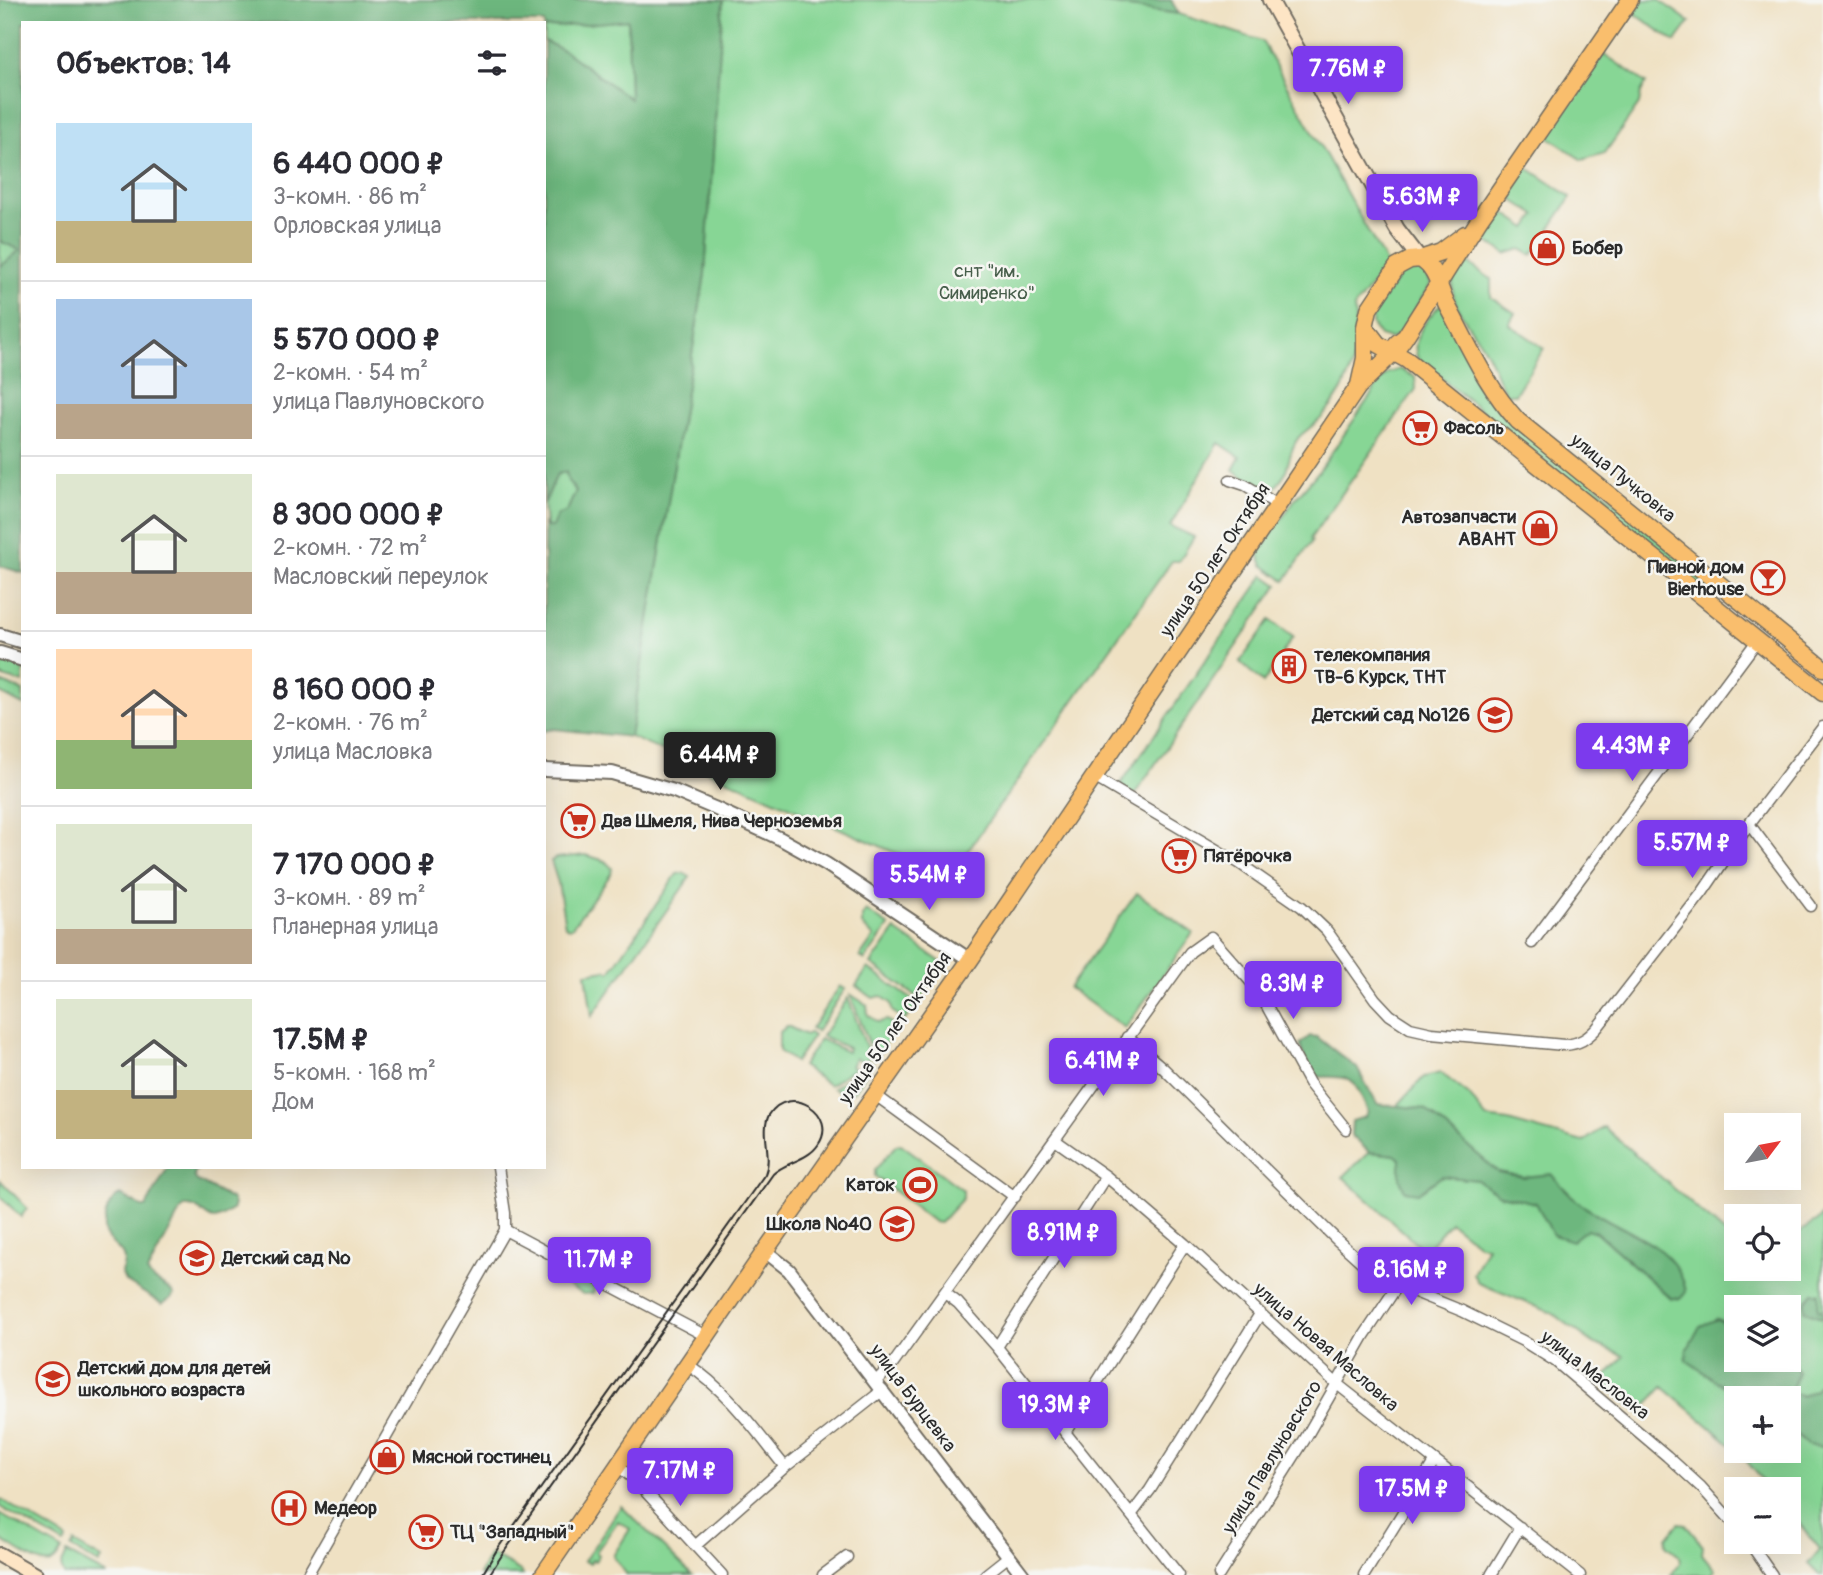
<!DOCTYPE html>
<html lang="ru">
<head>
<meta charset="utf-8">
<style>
	body { margin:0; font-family:Pangolin,sans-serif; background:#f7f7f7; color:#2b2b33; height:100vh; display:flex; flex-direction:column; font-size:26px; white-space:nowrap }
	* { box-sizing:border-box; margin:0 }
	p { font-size:23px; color:#7c7c81 }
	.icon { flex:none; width:38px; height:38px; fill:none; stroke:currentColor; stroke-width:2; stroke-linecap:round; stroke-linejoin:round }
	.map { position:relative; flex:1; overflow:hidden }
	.side { position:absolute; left:21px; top:21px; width:525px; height:1148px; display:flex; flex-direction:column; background:#fff; border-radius:0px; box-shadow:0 7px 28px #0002 }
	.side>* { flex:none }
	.needle { width:46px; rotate:58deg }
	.buttons { position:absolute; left:1724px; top:1113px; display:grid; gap:14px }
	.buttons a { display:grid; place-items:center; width:77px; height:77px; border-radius:0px; background:#fff; box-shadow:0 7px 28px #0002; font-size:35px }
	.price { position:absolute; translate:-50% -60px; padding:0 16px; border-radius:7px; background:#7c3aed; color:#fff; font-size:23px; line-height:46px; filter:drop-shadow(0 2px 4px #0008) }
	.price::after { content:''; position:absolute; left:50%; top:42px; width:21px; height:16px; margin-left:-10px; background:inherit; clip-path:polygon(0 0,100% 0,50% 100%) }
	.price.current { background:#222; color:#fff }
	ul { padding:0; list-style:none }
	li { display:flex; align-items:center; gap:21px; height:175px; padding:0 35px }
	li+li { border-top:2px solid #e1e1e2 }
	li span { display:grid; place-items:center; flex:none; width:196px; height:140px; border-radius:0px; color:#555 }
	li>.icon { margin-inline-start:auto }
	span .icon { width:84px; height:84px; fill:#fffc; stroke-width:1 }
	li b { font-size:30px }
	h2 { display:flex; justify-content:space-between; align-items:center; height:84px; padding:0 35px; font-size:30px }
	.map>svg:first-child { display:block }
	.green { fill:#87d695; stroke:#598060; stroke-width:2; fill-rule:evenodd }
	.forest { fill:#6db77e; stroke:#4c7154; stroke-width:2 }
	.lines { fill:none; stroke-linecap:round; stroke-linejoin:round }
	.minor-casing { stroke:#706b60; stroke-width:13 }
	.tertiary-casing { stroke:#706b60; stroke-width:16 }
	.secondary-casing { stroke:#706b60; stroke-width:18 }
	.primary-casing { stroke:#706b60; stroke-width:19 }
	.minor { stroke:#fff; stroke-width:10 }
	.tertiary { stroke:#fff; stroke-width:12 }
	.secondary { stroke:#fde5c5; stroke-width:14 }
	.primary { stroke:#f9be6d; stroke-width:16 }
	.tram { stroke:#2b2b2b; stroke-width:2 }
	.labels { text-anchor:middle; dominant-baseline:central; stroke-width:5; stroke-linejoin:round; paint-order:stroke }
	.poi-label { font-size:19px; font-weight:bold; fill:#2b2b2b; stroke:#f6f6f2; text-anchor:start }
	.park-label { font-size:19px; fill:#475e4b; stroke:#f6f6f2 }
	.street-label { font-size:19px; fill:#2b2b2b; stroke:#f6f6f2 }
</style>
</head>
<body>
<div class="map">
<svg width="1823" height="1575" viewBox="0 0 1823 1575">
	<rect width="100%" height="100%" fill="#f6f6f2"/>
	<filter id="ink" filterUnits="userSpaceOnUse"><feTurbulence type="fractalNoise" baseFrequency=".0143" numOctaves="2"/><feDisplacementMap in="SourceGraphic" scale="14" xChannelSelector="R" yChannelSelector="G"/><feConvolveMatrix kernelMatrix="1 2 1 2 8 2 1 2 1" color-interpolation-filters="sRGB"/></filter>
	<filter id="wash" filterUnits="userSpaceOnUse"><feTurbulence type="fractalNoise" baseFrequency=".00686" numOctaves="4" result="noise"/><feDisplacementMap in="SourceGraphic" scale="28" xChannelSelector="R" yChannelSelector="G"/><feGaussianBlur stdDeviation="1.57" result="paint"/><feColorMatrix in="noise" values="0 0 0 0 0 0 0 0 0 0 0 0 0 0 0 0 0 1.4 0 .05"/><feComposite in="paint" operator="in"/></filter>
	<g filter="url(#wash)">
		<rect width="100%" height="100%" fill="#efe1c3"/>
		<path class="green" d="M723 0H1079L1179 14 1262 41 1387 265 1354 308C1360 350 1353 382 1324 415 1317 424 1307 429 1299 437 1289 449 1290 464 1283 477 1280 483 1273 489 1269 494L1233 470 1240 457 1219 443 1170 526 1194 537 1179 561H1172L962 859 942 867 921 864 630 737 705 274Z
			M1643 0H1659L1690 22 1675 42 1634 13Z
			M628 20 630 99 565 51 544 41V28Z
			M1604 54 1646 83 1641 92 1639 104 1605 153 1582 160 1546 135Z
			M1525 166 1571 197 1532 255 1521 249 1506 254 1477 235ZM1511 199 1536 215 1527 228 1502 211Z
			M0 241 21 250 0 267Z
			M1462 259 1491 279V297L1515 313 1509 324 1544 348 1515 394H1506C1497 380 1494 364 1485 350 1467 319 1437 295 1462 259Z
			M1415 266 1426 272 1431 284 1399 334 1390 339 1380 336 1372 325 1373 313 1402 272Z
			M1441 304 1491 393 1713 587 1708 594 1418 359C1409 340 1427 318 1441 304Z
			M1400 369 1415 377 1416 389 1310 539 1312 541 1285 581 1263 565 1258 554 1295 499 1319 471 1382 379 1388 373Z
			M566 472 568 481 576 491 567 511 552 527 546 528 544 504 557 474Z
			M1264 575 1278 585 1132 798 1118 788Z
			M1270 620 1293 637 1263 683 1240 662Z
			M0 656 23 663V683L0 676Z
			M0 682 23 691V705L0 693Z
			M586 855 605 861 612 868 611 874 572 927 569 928 565 926 558 883 551 861 556 858Z
			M683 873 690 877 592 1016 586 973 606 970 610 972 677 874Z
			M1137 893 1193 933 1125 1028 1069 988Z
			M866 911 889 926 865 960 860 957 874 937 862 925V916Z
			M895 930 941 962 942 968 920 999 871 964Z
			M868 968 917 1003 905 1020 892 1011 891 1003 881 996 873 998 856 986Z
			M840 986 845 989 816 1032 811 1029Z
			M850 994 867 1005 868 1015 878 1022 887 1020 897 1027 895 1029 891 1028 888 1033 891 1036 875 1059Z
			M848 998 870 1057 863 1061 855 1058 851 1066 855 1068 829 1085 802 1066 820 1039 847 1052 848 1048 822 1036Z
			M787 1026 806 1035 809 1033 813 1036 795 1062 779 1051V1033Z
			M872 1061 873 1064 855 1091 844 1093 833 1088Z
			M1441 1073 1469 1095 1486 1118 1508 1121 1583 1142 1604 1127 1736 1243V1269H1788L1789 1238 1817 1221 1823 1214V1311L1818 1310V1293H1813L1818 1317 1823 1318V1380L1815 1390 1803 1396 1790 1391 1788 1307H1736V1328L1717 1319 1725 1387 1745 1389 1758 1398H1736V1449L1663 1387 1639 1413 1601 1382 1624 1356 1595 1344 1552 1313 1478 1283 1473 1274 1487 1246 1479 1245 1450 1222 1425 1251 1343 1177 1369 1152 1396 1155 1400 1160V1179L1418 1193 1442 1176 1477 1180 1500 1195 1536 1202 1596 1232 1670 1298 1653 1245 1580 1204 1551 1175 1524 1177 1498 1172 1425 1109 1397 1106 1424 1077Z
			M901 1144 963 1190V1198L940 1223 934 1222 875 1176V1170L896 1145Z
			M0 1180 27 1208 21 1217 0 1196Z
			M559 1264 593 1282 595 1287 593 1293 583 1294 555 1278 552 1269Z
			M1789 1427 1807 1445 1823 1447V1575H1819L1808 1564 1820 1549 1789 1511 1788 1489H1770L1738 1451H1788Z
			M0 1499 67 1539 64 1544 0 1507Z
			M621 1506 692 1575H627L613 1556 630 1529 618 1521 596 1552 599 1555 595 1561 592 1560 590 1564 584 1561Z
			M0 1514 62 1550C59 1555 57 1560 51 1563 39 1567 11 1545 0 1539Z
			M1679 1523 1685 1524 1703 1546 1702 1554 1715 1570 1711 1575H1671L1680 1563 1679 1556 1666 1545 1667 1538Z
			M74 1543 102 1559 99 1564 71 1548Z
			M67 1553 107 1575H64L61 1566Z
			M490 1554 519 1570 523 1575H479Z"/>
		<path class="forest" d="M0 0H723L705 274 630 737 554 729 544 731V522L546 527H552L557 515 567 511 576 491 568 481 566 472 557 474 544 504V41L565 51 630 99 628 20 544 28V23H23V573L0 566V267L20 250 0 241Z
			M1079 0H1171L1179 14Z
			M1310 1036 1317 1037 1357 1068 1377 1104 1425 1109 1498 1172 1524 1177 1551 1174C1561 1184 1570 1197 1582 1205 1618 1231 1676 1242 1686 1291L1680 1299 1671 1298 1596 1232 1587 1229 1572 1241 1553 1235 1536 1203 1500 1195 1477 1180 1442 1176 1418 1193 1405 1191 1400 1179V1159L1395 1155 1369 1152 1351 1135 1352 1121 1365 1117 1368 1112C1353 1078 1355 1076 1317 1077L1308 1068 1300 1044Z
			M168 1167H199L194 1175 196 1180 231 1199 234 1204C231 1213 235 1207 227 1213 206 1230 207 1205 185 1206L181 1210 147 1272C152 1283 167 1284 174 1294L171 1298 162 1304 125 1281 121 1272C135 1242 94 1250 106 1214 108 1206 112 1200 118 1196L121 1195 142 1207H146Z
			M1813 1293H1819L1818 1310 1823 1311V1318L1805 1311V1302Z
			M1717 1319 1736 1328V1360H1788L1790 1354 1798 1372 1790 1392 1803 1396 1815 1390 1823 1377V1447L1808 1445 1789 1427 1788 1398H1758L1745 1389 1725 1387 1686 1360 1687 1350 1700 1326Z"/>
	</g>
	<g filter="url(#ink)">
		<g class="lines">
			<defs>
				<path id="minor" d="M1230 480 1245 485 1278 505
					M1092 776 1239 863 1302 907 1327 931 1375 999 1390 1015 1410 1028 1432 1033 1564 1045C1579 1044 1587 1039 1597 1028L1702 893 1749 824 1823 727
					M1749 824 1811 906
					M1532 943 1757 641
					M1127 1037 1164 1069 1337 1240 1368 1268 1398 1285 1462 1311 1523 1341 1555 1361 1667 1456 1701 1487 1736 1526
					M874 1094 1015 1197
					M1055 1140 1106 1176 1185 1244 1337 1384 1580 1575
					M505 1230 706 1336
					M945 1293 958 1303 997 1347 1179 1575
					M997 1347 1106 1176
					M687 1364C727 1390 755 1430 785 1467
					M876 1381 893 1364 1190 952 1211 937 1258 990 1309 1083 1346 1129
					M1066 1431 1185 1244
					M617 1465 635 1480 722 1575
					M1131 1515 1150 1490 1260 1314
					M1749 1542 1772 1575
					M695 1546 785 1467 883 1390
					M307 1575 505 1230V1213L498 1167
					M823 1575 847 1557
					M985 1575 1009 1556
					M1219 1575 1305 1439 1364 1336 1398 1285
					M1364 1575 1434 1462
					M1491 1575 1520 1527"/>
				<path id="tertiary" d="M0 635 23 642
					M0 653 23 660
					M544 770 612 773 674 791 714 808 781 839 826 864 970 960
					M765 1251 789 1270 1023 1575"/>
				<path id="secondary" d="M1270 0 1397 229 1420 259
					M0 1555 35 1575"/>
				<path id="primary" d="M1420 259C1438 270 1438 287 1447 305 1468 344 1487 388 1518 421L1823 668
					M1365 327 1378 344 1407 360 1823 693
					M1397 343 1405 337 1479 220 1630 0
					M1359 385 1365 358V327L1369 309 1397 267 1410 260 1420 259 1441 252 1465 234
					M543 1575 765 1251 970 960 1358 387 1394 352 1405 337"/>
			</defs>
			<use href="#minor" class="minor-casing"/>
			<use href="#tertiary" class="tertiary-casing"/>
			<use href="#secondary" class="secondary-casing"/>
			<use href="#primary" class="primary-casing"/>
			<use href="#minor" class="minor"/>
			<use href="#tertiary" class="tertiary"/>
			<use href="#secondary" class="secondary"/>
			<use href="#primary" class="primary"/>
			<path class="tram" d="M482 1575 498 1548 765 1174C773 1156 760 1132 769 1115 789 1082 840 1114 818 1145 808 1160 786 1162 773 1174L504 1552 489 1575"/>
		</g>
	</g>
	<defs>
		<symbol id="shop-ring" viewBox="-11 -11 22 22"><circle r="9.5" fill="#f6f6f2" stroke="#c8321e" stroke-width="1.5"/><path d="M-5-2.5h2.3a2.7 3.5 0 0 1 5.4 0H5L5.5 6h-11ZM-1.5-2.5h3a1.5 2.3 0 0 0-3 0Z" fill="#c8321e"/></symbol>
		<symbol id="supermarket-ring" viewBox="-11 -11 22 22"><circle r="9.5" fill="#f6f6f2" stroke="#c8321e" stroke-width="1.5"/><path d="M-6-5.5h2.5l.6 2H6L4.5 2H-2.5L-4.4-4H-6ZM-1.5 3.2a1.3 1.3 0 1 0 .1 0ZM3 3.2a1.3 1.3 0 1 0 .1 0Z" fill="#c8321e"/></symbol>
		<symbol id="bar-ring" viewBox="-11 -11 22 22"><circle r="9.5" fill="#f6f6f2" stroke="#c8321e" stroke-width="1.5"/><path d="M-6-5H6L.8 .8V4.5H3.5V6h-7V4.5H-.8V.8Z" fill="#c8321e"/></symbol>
		<symbol id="building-ring" viewBox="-11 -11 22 22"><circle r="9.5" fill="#f6f6f2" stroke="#c8321e" stroke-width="1.5"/><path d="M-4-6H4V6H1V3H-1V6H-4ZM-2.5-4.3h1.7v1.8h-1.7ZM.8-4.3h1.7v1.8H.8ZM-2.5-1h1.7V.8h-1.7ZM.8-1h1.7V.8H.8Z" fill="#c8321e"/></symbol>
		<symbol id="school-ring" viewBox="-11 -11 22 22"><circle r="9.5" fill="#f6f6f2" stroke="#c8321e" stroke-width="1.5"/><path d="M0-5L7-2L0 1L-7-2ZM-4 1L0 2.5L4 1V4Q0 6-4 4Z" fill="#c8321e"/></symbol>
		<symbol id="stadium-ring" viewBox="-11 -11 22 22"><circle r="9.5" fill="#f6f6f2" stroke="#c8321e" stroke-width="1.5"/><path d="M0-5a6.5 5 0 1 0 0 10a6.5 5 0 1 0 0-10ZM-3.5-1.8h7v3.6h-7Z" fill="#c8321e"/></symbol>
		<symbol id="hospital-ring" viewBox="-11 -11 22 22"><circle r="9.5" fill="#f6f6f2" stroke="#c8321e" stroke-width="1.5"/><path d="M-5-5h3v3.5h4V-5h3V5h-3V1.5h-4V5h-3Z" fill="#c8321e"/></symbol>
	</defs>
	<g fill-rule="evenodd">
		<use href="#shop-ring" x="1528" y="229" width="38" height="38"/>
		<use href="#supermarket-ring" x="1401" y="409" width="38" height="38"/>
		<use href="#shop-ring" x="1521" y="509" width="38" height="38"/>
		<use href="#bar-ring" x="1749" y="559" width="38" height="38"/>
		<use href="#building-ring" x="1270" y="647" width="38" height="38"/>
		<use href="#school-ring" x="1476" y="696" width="38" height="38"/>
		<use href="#supermarket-ring" x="559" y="802" width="38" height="38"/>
		<use href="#supermarket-ring" x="1160" y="837" width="38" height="38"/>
		<use href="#stadium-ring" x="901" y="1166" width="38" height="38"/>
		<use href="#school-ring" x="878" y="1205" width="38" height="38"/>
		<use href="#school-ring" x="178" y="1239" width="38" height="38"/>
		<use href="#school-ring" x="34" y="1360" width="38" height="38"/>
		<use href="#shop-ring" x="368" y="1438" width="38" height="38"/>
		<use href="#hospital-ring" x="270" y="1489" width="38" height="38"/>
		<use href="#supermarket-ring" x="407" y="1513" width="38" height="38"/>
	</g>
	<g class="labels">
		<g class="poi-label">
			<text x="1572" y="248">Бобер</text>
			<text x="1444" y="428">Фасоль</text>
			<text x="1516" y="517" text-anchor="end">Автозапчасти<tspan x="1516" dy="22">АВАНТ</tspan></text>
			<text x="1744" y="567" text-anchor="end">Пивной дом<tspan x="1744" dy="22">Bierhouse</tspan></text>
			<text x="1314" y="655">телекомпания<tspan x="1314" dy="22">ТВ-6 Курск, ТНТ</tspan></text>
			<text x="1470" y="715" text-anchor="end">Детский сад №126</text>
			<text x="602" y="821">Два Шмеля, Нива Черноземья</text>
			<text x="1204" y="856">Пятёрочка</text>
			<text x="895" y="1185" text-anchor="end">Каток</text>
			<text x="872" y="1224" text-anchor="end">Школа №40</text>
			<text x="222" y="1258">Детский сад №</text>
			<text x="78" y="1368">Детский дом для детей<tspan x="78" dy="22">школьного возраста</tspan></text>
			<text x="412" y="1457">Мясной гостинец</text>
			<text x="314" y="1508">Медеор</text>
			<text x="450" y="1532">ТЦ "Западный"</text>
		</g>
		<g class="park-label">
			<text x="987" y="271">снт "им.<tspan x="987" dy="22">Симиренко"</tspan></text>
		</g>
		<g class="street-label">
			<text transform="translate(1623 478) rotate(39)">улица Пучковка</text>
			<text transform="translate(1215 560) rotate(-56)">улица 50 лет Октября</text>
			<text transform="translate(895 1028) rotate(-55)">улица 50 лет Октября</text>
			<text transform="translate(1326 1347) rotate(41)">улица Новая Масловка</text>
			<text transform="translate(1595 1375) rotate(38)">улица Масловка</text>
			<text transform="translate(913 1398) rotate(53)">улица Бурцевка</text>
			<text transform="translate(1272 1457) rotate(-59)">улица Павлуновского</text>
		</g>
	</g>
</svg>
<div class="buttons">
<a><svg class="needle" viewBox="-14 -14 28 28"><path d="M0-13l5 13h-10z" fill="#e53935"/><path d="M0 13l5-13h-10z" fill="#7c7c81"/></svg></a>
<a><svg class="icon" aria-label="locate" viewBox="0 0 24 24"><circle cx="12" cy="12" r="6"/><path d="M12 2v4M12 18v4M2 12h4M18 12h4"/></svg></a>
<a><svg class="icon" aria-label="layers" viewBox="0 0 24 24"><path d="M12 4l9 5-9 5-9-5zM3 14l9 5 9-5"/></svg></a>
<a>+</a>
<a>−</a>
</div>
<b class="price" style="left:1348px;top:106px">7.76M ₽</b>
<b class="price" style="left:1422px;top:234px">5.63M ₽</b>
<b class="price" style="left:1632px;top:783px">4.43M ₽</b>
<b class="price current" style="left:720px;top:792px">6.44M ₽</b>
<b class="price" style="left:1692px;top:880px">5.57M ₽</b>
<b class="price" style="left:929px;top:912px">5.54M ₽</b>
<b class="price" style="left:1293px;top:1021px">8.3M ₽</b>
<b class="price" style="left:1103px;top:1098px">6.41M ₽</b>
<b class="price" style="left:1064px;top:1270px">8.91M ₽</b>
<b class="price" style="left:599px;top:1297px">11.7M ₽</b>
<b class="price" style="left:1411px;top:1307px">8.16M ₽</b>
<b class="price" style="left:1055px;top:1442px">19.3M ₽</b>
<b class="price" style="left:680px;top:1508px">7.17M ₽</b>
<b class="price" style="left:1412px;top:1526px">17.5M ₽</b>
<section class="side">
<h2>Объектов: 14<svg class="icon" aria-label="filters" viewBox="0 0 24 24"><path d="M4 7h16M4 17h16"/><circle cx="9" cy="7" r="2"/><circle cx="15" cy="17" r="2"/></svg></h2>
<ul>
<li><span style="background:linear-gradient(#bfe0f5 70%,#c2b280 0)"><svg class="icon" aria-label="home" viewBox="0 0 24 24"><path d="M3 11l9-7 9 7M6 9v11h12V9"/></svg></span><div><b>6 440 000 ₽</b><p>3-комн. · 86 m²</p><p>Орловская улица</p></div></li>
<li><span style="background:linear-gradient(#a9c7e8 75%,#b9a48a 0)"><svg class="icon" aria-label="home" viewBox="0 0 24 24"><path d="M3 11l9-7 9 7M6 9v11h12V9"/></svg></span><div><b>5 570 000 ₽</b><p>2-комн. · 54 m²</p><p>улица Павлуновского</p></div></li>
<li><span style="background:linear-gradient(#dfe7d0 70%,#b9a48a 0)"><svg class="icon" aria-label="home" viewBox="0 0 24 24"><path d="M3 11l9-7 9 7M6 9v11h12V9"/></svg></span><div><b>8 300 000 ₽</b><p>2-комн. · 72 m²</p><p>Масловский переулок</p></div></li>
<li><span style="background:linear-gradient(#ffd9b3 65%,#8fb573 0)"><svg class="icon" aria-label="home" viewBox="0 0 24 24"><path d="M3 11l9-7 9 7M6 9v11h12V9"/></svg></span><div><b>8 160 000 ₽</b><p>2-комн. · 76 m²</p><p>улица Масловка</p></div></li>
<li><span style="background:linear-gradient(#dfe7d0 75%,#b9a48a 0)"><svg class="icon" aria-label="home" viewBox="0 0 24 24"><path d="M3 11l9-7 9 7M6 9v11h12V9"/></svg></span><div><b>7 170 000 ₽</b><p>3-комн. · 89 m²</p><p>Планерная улица</p></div></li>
<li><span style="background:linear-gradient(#dfe7d0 65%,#c2b280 0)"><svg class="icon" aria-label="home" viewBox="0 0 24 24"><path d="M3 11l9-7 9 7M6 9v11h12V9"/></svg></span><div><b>17.5M ₽</b><p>5-комн. · 168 m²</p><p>Дом</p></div></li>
</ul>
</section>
</div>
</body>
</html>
